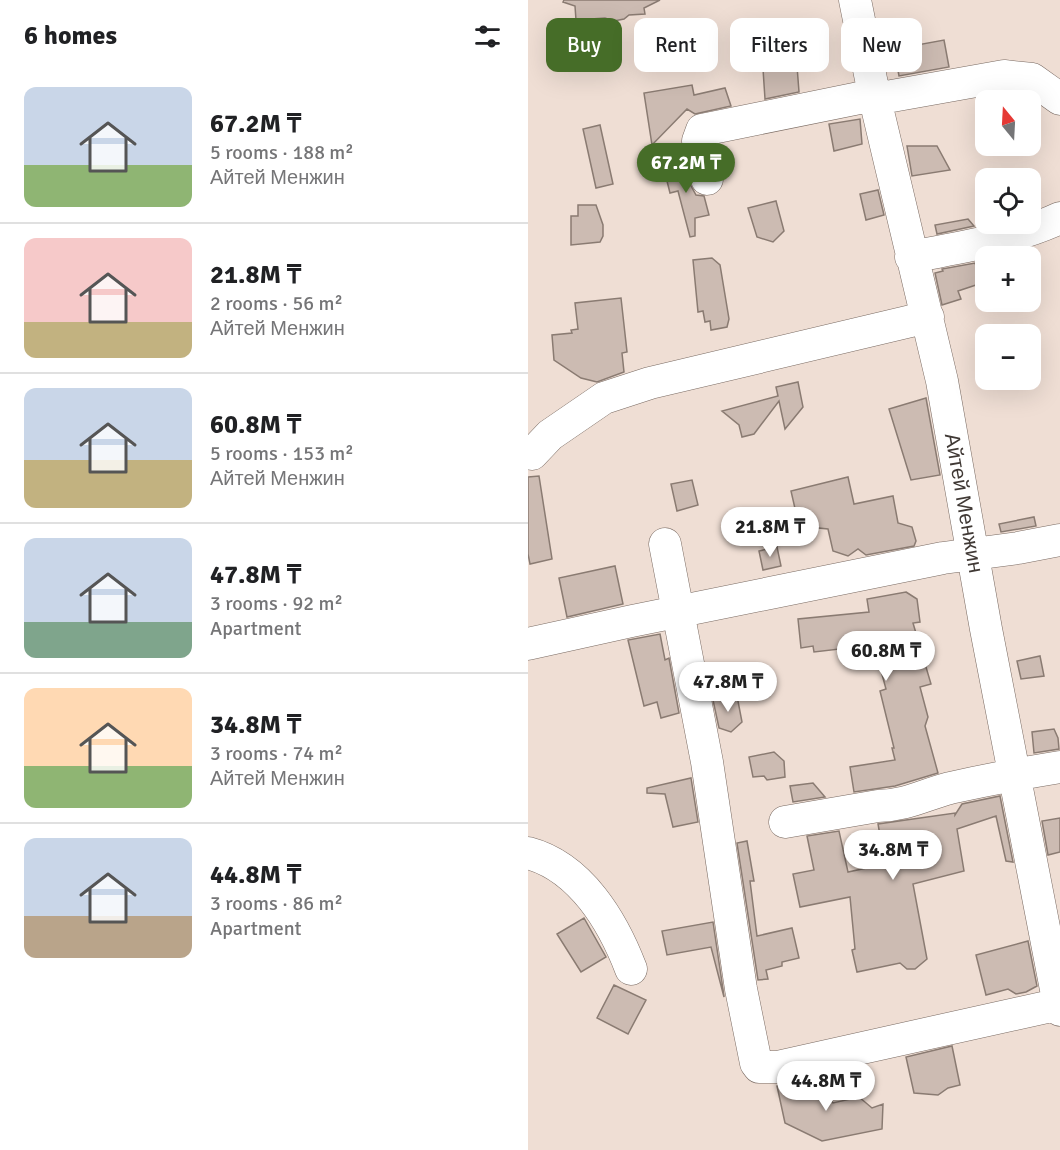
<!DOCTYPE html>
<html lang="en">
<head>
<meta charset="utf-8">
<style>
	body { margin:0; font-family:Signika,sans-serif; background:#f2f2f2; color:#202124; height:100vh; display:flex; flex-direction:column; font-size:22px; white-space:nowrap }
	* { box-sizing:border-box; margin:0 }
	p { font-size:20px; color:#757577 }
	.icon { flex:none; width:33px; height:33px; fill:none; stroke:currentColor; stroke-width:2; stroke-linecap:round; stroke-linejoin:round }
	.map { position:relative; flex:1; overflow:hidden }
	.details { display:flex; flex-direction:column; background:#fff; width:528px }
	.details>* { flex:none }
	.guide { position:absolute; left:18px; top:18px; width:423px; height:54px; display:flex; gap:12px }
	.needle { width:39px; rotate:342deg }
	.buttons { position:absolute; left:447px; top:90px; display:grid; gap:12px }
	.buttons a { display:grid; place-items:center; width:66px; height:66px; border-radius:12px; background:#fff; box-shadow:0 6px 24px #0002; font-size:30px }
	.price { position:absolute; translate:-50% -51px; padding:0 14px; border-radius:21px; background:#fff; color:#222; font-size:20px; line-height:39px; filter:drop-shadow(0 2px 3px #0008) }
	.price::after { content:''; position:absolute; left:50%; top:36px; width:18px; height:14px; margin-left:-9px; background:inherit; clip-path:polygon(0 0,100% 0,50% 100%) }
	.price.active { background:#466d28; color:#fff }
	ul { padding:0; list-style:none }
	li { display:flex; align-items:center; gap:18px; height:150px; padding:0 24px }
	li+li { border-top:2px solid #e0e0e0 }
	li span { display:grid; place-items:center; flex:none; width:168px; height:120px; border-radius:12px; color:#555 }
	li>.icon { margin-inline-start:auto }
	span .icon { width:72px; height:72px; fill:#fffc; stroke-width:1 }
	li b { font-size:26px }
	h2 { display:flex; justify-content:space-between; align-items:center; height:72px; padding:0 24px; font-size:26px }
	.chip { padding:0 21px; border-radius:12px; background:#fff; box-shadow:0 6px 24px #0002; font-size:21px; line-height:54px }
	.chip.active { background:#466d28; color:#fff }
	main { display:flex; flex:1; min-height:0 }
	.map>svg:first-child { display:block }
	.building { fill:#ccbbb2; stroke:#8a7b72; stroke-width:1.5 }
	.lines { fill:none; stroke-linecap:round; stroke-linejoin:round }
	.minor-casing { stroke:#796a62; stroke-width:33 }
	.minor { stroke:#fff; stroke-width:32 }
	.labels { text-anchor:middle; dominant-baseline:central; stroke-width:4.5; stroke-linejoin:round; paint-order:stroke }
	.street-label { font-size:21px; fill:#403935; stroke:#fff }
</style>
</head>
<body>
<main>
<section class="details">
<h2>6 homes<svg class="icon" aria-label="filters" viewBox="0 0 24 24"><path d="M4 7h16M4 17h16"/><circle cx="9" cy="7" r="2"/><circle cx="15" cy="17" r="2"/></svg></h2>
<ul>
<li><span style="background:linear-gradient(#c9d6e8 65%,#8fb573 0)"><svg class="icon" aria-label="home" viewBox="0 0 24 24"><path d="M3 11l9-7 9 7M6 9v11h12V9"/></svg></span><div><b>67.2M ₸</b><p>5 rooms · 188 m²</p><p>Айтей Менжин</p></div></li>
<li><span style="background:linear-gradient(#f6c9c9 70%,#c2b280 0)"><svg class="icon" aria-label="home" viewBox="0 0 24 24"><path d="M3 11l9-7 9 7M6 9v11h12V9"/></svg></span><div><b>21.8M ₸</b><p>2 rooms · 56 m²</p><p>Айтей Менжин</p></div></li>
<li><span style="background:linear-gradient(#c9d6e8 60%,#c2b280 0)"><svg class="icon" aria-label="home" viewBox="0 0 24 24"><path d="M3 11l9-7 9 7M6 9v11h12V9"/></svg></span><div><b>60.8M ₸</b><p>5 rooms · 153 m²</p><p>Айтей Менжин</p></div></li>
<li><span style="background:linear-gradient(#c9d6e8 70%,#7fa58c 0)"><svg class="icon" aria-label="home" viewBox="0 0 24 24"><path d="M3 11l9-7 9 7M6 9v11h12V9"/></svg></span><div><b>47.8M ₸</b><p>3 rooms · 92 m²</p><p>Apartment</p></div></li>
<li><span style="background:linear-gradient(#ffd9b3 65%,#8fb573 0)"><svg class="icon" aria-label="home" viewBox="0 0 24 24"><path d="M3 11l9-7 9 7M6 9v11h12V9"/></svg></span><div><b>34.8M ₸</b><p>3 rooms · 74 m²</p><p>Айтей Менжин</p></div></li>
<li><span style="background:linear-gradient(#c9d6e8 65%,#b9a48a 0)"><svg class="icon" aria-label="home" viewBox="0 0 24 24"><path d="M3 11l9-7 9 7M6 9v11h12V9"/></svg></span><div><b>44.8M ₸</b><p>3 rooms · 86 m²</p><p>Apartment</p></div></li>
</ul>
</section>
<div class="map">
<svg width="532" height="1150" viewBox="0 0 532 1150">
	<rect width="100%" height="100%" fill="#efded4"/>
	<path class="building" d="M36 0H132L116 8 117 14 101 15 96 19 86 21 77 18 48 20 47 6 35 2Z
		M416 40 421 67 371 76 367 55 380 53 378 47Z
		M269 66 271 92 237 99 235 69Z
		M164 85 166 95 197 88 203 106 167 114 159 109 124 145 116 93Z
		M332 119 334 144 306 151 301 124Z
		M72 125 85 184 68 188 55 129Z
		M379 146H409L422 170 384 176Z
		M156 160 162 184 168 195 176 196 181 215 167 218V236L162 237 150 191 142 193 135 165Z
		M350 190 356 215 338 220 332 194Z
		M248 201 256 231 245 242 229 237 220 208Z
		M50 205H68L75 225V236L72 242 43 245V216H50Z
		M440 219 446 226 409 234 407 225Z
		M184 258 192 265 201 319 199 327 183 330 182 321 177 322 175 311 170 312 165 260Z
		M447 263 454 283 430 291 433 299 414 305 407 273 415 271 414 269Z
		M93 298 99 352 94 353 96 372 69 382 53 378 26 360 24 335 44 333 43 330 50 329 47 303Z
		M270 382 275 407 257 429 251 401 226 434 214 437 211 425 194 411 250 396 248 387Z
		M398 398 412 475 383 480 361 409Z
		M11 476 24 559 2 564 0 554V477Z
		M320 477 326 504 365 496 370 523 384 527 388 541 386 546 338 555 330 549 320 556 305 551 300 529 271 526 263 491Z
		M164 480 170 505 149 511 143 484Z
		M506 517 508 526 473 532 471 524Z
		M249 547 253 566 235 570 231 551Z
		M87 566 95 604 39 617 31 578Z
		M378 592 389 599 392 622 385 623 403 684 392 687 400 717 397 726 410 773 367 786 326 792 322 767 367 760 364 748H366L352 691 358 689 346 645 286 652 285 646 273 648 270 619 341 612 339 599Z
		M132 634 137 660 141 658 151 713 133 718 129 702 116 706 100 640Z
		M512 656 516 676 493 679 489 661Z
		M209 696 214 722 203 732 191 728 185 700Z
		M526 729 530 738 531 749 506 753 504 732Z
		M246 752 256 761 257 777 239 780 236 776 225 777 221 757Z
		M163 778 170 822 145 827 137 794 119 793V788Z
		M285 783 297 797 265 802 262 786Z
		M472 796 485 862 478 861 468 816 429 829 436 871 385 884 399 959 387 969H379L372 963 329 972 324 950 327 949 322 897 272 907 265 874 286 870 279 836 311 831 320 872 357 864 350 824 427 813V815L434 804Z
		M532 818V852L520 855 514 821Z
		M219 841 226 881H222L229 936 264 928 271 958 254 962V966L238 970 240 979 230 980 209 843Z
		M56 918 78 957 53 972 29 934Z
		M185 922 196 996V997L183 947 139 955 134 931Z
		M500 941 509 986 498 992 488 994 480 989 458 995 448 955Z
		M86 985 118 1000 100 1034 69 1018Z
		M424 1046 432 1085 420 1088 410 1095 386 1093 378 1057Z
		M287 1078 305 1103 331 1097 344 1108 355 1104 354 1129 294 1141 257 1123 249 1086Z"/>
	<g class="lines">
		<defs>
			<path id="minor" d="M327 0 347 99 414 381 458 629 532 1010
				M347 99 476 76 504 79 532 99
				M179 179 170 141 174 130 346 95
				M383 257C433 247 485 240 532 218
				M4 454 22 435 76 398 122 383 400 317
				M137 544 179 762 213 989 228 1063 231 1067H249L532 1004
				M0 644 104 621 415 558 490 548 532 540
				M257 822 350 806C380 805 395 795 422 788 458 780 495 773 532 767
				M0 853C53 867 85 922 103 969"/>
		</defs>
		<use href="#minor" class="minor-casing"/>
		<use href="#minor" class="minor"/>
	</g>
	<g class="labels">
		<g class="street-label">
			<text transform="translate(436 503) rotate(80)">Айтей Менжин</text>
		</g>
	</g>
</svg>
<div class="buttons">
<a><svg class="needle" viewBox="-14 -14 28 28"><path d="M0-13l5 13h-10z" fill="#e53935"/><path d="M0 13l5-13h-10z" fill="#757577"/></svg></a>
<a><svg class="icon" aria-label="locate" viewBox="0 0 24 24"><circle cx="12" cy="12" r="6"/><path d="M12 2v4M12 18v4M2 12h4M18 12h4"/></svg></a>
<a>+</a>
<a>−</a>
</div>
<b class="price active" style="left:158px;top:194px">67.2M ₸</b>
<b class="price" style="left:242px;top:558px">21.8M ₸</b>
<b class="price" style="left:358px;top:682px">60.8M ₸</b>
<b class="price" style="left:200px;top:713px">47.8M ₸</b>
<b class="price" style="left:365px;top:881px">34.8M ₸</b>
<b class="price" style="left:298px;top:1112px">44.8M ₸</b>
<div class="guide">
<a class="chip active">Buy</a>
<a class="chip">Rent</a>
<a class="chip">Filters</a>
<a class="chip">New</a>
</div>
</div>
</main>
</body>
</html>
